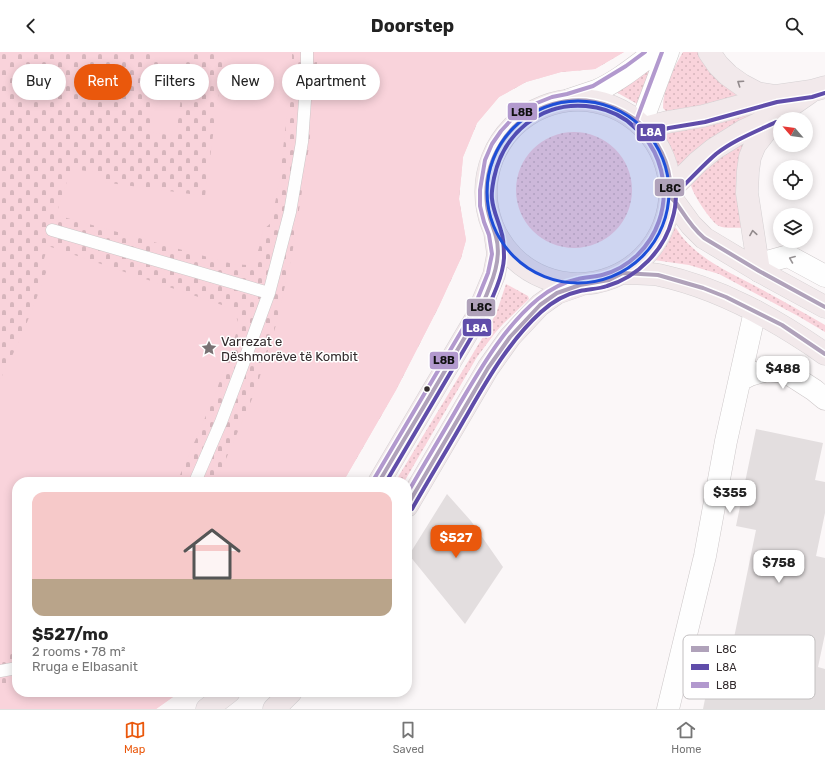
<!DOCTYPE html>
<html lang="en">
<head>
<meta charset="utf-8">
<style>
	body { margin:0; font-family:Rubik,sans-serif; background:#f6f6f6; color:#222; height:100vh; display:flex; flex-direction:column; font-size:15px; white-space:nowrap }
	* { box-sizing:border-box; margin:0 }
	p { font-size:13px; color:#767676 }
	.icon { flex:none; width:22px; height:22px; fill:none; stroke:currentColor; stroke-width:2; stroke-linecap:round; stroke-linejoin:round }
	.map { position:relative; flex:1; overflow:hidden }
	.panel { position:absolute; left:12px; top:425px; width:400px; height:220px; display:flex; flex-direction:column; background:#fff; border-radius:16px; box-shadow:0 2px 10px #0003 }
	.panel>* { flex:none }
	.hud { position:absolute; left:12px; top:12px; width:400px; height:36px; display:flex; gap:8px }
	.needle { width:26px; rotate:298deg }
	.tools { position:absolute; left:773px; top:60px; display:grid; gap:8px }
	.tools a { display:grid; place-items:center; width:40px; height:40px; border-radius:50%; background:#fff; box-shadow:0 2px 10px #0003; font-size:20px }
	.price { position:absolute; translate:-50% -34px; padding:0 9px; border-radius:8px; background:#fff; color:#222; font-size:13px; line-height:26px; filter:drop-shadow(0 1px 2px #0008) }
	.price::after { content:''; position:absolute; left:50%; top:24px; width:12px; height:9px; margin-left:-6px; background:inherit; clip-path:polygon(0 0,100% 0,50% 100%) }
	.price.on { background:#ea580c; color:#fff }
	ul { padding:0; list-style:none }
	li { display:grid; align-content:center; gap:8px; height:212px; padding:0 20px }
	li+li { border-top:1px solid #e0e0e0 }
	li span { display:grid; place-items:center; height:124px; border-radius:12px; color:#555 }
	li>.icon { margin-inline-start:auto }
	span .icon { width:72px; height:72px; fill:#fffc; stroke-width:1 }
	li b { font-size:17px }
	.chip { padding:0 14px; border-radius:18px; background:#fff; box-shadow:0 2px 10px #0003; font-size:14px; line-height:36px }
	.chip.on { background:#ea580c; color:#fff }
	header { display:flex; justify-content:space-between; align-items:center; height:52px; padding:0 20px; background:#fff; font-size:18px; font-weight:700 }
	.dock { display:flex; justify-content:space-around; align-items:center; height:56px; border-top:1px solid #e0e0e0; background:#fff; font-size:11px; color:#767676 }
	.dock a { display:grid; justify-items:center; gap:2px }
	.dock .on { color:#ea580c }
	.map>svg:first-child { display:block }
	.grass { fill:url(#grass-dots) }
	.cemetery { fill:url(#cemetery-stones) }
	.park { fill:#f9d3db }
	.building { fill:#e3dedf }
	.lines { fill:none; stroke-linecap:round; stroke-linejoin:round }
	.service-casing { stroke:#ccc7c8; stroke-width:13 }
	.minor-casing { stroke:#ccc7c8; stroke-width:23 }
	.secondary-casing { stroke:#ccc7c8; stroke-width:23 }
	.primary-casing { stroke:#d5d1d3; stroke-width:23 }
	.service { stroke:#fefefe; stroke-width:12 }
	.minor { stroke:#fefefe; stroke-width:22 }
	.secondary { stroke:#fefefe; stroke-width:22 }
	.primary { stroke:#f2e9eb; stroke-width:22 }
	.bus-1-casing { stroke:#fff; stroke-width:7 }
	.bus-2-casing { stroke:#fff; stroke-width:7 }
	.bus-3-casing { stroke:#fff; stroke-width:7 }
	.bus-1 { stroke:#b0a2ba; stroke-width:4 }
	.bus-2 { stroke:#604daa; stroke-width:4 }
	.bus-3 { stroke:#b299ce; stroke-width:4 }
	.oneway { stroke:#928a8c }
	.oneway2 { stroke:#989496 }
	.marked { fill:#1d4ed8; fill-opacity:0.2; stroke:#1d4ed8; stroke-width:3; stroke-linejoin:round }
	.bus-dot { fill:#332b2d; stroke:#fff; stroke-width:1.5 }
	.labels { text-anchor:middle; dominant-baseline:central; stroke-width:3; stroke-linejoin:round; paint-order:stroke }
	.poi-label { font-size:13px; fill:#332b2d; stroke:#fff; text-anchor:start }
	.key { fill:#fff; stroke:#c2bfc0; stroke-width:1 }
	.key-label { font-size:11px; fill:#332b2d }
	.line-badge { stroke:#fff; stroke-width:1.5 }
	.badge-label { font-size:11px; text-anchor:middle; font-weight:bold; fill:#fff }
	.pale-badge-label { font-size:11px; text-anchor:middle; font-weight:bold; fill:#111 }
</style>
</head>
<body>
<header><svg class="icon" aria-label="back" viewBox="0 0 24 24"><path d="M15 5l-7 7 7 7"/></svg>Doorstep<svg class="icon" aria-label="search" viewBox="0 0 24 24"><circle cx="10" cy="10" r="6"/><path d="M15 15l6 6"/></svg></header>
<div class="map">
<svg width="825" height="657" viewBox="0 0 825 657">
	<defs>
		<pattern id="grass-dots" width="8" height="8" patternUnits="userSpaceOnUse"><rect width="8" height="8" fill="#f9d3db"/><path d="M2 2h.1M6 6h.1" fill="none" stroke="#d6b5bc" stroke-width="1.8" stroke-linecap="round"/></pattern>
		<pattern id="cemetery-stones" width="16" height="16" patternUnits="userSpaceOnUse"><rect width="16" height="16" fill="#f9d3db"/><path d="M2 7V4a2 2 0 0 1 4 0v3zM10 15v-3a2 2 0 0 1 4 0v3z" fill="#d6b5bc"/></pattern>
	</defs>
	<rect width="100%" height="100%" fill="#fbf7f8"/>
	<path class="grass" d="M683 0H699L738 42 735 45 689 57 666 59 663 56C663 36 673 17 683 0Z
		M648 18 651 19 639 53 616 40Z
		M758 60C747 67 735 71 724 78 707 88 693 104 678 117L673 101 663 80 693 77 720 71 733 66Z
		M516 138a58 58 0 1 1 116 0a58 58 0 1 1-116 0Z
		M740 91 745 92 744 176C736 175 726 177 719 174 711 170 692 141 691 133 704 116 723 104 740 91Z
		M673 174 676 176C695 208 737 223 768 241 787 251 806 262 825 273V280L798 264 719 222 689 213 654 208C662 197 668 187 673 174Z
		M506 232 528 244 529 247 503 272 495 281 477 305 404 430H395L489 275 497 259Z"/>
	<path class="cemetery" d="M0 0H624L595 17 561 20 526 30 499 45 477 71 463 105 459 147 466 188 461 206 439 254 396 338 343 430H17V640H180L156 657H0Z"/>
	<path class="park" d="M160 0H187L176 84 149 80Z
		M224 0H292V21L279 131 271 171 263 178 259 196 255 207 247 213 233 212 56 163 71 117 95 120V129L205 144Z
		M317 0H624L595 17 561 20 526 30 499 45 477 71 463 105 459 147 466 188 461 206 439 254 396 338 343 430H216L255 340 276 273 292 203 310 88 317 26Z
		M48 194 222 253 235 261 239 273 215 343 177 430H17V596L0 601V328C20 290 36 250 50 209L44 207Z
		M17 631V640H180L156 657H0V633Z"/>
	<path class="building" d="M756 377 823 391 815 428 825 430V461L816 504 825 506V582L818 615 825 617V657H703L710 622 726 625 756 478 736 474Z
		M447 442 471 469 503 515 465 572 409 503Z"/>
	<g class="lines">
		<defs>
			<path id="service" d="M52 178 269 241
				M195 430 221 370 243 312 269 241 290 160 302 90 307 20V0
				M0 619 17 616"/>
			<path id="minor" d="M759 219 770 209 788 204 825 224
				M740 328 750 323 767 318 786 320 814 338 825 347
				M668 657 705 504 726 389 755 259"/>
			<path id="secondary" d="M569 48C578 45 587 42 596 39 617 30 636 14 655 0
				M641 72 668 0"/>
			<path id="primary" d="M709 0 718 13 728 23 742 33 757 41 776 44
				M486 140a92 92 0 1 1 184 0a92 92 0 1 1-184 0Z
				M645 76 668 70 703 64 776 44 811 39 825 35
				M670 138 698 110 714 97 743 79 779 62 809 41
				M670 144 691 173 704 186 759 219 825 255
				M759 219 747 141 748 119 750 105 755 93 776 66
				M623 221C635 222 648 221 659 223 720 236 775 267 825 302
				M379 430 476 266 494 223 498 202 495 181
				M407 454 488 316 510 285 540 253 557 241 580 233
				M207 657 229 640
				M274 657 291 640"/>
		</defs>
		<use href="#service" class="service-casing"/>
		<use href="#minor" class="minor-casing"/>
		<use href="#secondary" class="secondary-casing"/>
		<use href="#primary" class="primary-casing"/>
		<use href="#service" class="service"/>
		<use href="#minor" class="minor"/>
		<use href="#secondary" class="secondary"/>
		<use href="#primary" class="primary"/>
		<defs>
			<path id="bus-1" d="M379 430C401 392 424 355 446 317 462 290 479 264 490 234 496 219 501 202 496 185 493 174 488 164 487 153 482 108 509 65 553 52 580 44 609 49 633 66 652 80 667 103 670 128 671 133 668 139 670 144 672 147 675 150 677 152 685 164 692 176 704 186L759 219 825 255
				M407 454 488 316 510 285 540 253 557 241 580 233 609 228 623 221 658 223 703 236 726 245 782 273 825 302"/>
			<path id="bus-2" d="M386 430 478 274C488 256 503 226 504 206 504 197 504 187 501 179 498 168 493 158 492 147 491 140 493 132 494 126 503 82 540 50 586 54 600 55 614 60 626 68 632 72 638 81 645 82L669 76 705 70 777 50 812 45 825 41
				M412 457C429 427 447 398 464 368 486 330 508 290 541 260 552 250 566 242 580 239 589 237 599 237 607 234 638 225 664 198 672 168 675 159 676 150 676 141 690 128 702 114 716 102 734 88 755 80 776 70"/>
			<path id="bus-3" d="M374 427 471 263 488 221 492 202 489 183 484 170 480 154V138L485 108 492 92 501 79 512 67 525 58 537 51 552 45 567 42 593 34 626 14 645 0
				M407 442C424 412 442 383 459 353 481 316 504 275 538 247 549 238 564 230 578 227 586 225 594 225 602 223 629 216 650 195 659 169 668 143 664 113 649 91 645 85 636 79 635 72L662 0"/>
		</defs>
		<use href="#bus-1" class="bus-1-casing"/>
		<use href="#bus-2" class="bus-2-casing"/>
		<use href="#bus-3" class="bus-3-casing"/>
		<use href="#bus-1" class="bus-1"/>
		<use href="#bus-2" class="bus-2"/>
		<use href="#bus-3" class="bus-3"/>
	</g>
	<defs><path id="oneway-chevron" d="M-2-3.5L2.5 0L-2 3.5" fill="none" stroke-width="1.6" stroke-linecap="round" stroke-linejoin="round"/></defs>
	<g class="oneway">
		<use href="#oneway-chevron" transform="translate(740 31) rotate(-146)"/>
		<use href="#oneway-chevron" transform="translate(753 181) rotate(-99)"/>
	</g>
	<use class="oneway2" href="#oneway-chevron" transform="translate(792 207) rotate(-158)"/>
	<path class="marked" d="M487 140a91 91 0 1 1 182 0a91 91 0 1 1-182 0Z"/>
	<defs>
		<symbol id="sight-bare" viewBox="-9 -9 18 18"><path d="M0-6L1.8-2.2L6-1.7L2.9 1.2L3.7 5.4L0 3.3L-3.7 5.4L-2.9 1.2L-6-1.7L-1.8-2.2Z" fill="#797274" stroke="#fff" stroke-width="2.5" paint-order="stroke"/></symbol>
	</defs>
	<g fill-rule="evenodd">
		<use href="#sight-bare" x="198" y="285" width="22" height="22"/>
	</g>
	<circle class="bus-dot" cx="427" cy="337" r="3.5"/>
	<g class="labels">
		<g class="poi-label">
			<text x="221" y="289">Varrezat e<tspan x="221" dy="15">Dëshmorëve të Kombit</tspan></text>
		</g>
	</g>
	<rect x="683" y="583" width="132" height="64" rx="6" class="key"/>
	<rect x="691" y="594" width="18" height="6" fill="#b0a2ba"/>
	<rect x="691" y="612" width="18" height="6" fill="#604daa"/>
	<rect x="691" y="630" width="18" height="6" fill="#b299ce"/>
	<g class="key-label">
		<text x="716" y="601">L8C</text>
		<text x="716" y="619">L8A</text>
		<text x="716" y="637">L8B</text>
	</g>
	<g class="line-badge">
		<rect x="507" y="50" width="31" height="19" rx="4" fill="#b299ce"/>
		<rect x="636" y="71" width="30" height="19" rx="4" fill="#604daa"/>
		<rect x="654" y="126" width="31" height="19" rx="4" fill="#b0a2ba"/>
		<rect x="466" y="246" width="30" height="19" rx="4" fill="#b0a2ba"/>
		<rect x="462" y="266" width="30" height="19" rx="4" fill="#604daa"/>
		<rect x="429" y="299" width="30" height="19" rx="4" fill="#b299ce"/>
	</g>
	<g class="badge-label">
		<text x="651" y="84">L8A</text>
		<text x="477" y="280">L8A</text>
	</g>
	<g class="pale-badge-label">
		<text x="522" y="64">L8B</text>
		<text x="670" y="140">L8C</text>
		<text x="481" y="259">L8C</text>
		<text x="444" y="312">L8B</text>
	</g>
</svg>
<div class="tools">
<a><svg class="needle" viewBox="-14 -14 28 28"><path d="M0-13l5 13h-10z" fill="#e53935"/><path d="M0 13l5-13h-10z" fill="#767676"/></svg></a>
<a><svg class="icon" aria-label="locate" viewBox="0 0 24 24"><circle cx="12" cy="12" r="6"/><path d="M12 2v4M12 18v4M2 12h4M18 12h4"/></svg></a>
<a><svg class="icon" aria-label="layers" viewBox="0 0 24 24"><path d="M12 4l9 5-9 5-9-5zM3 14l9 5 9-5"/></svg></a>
</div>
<b class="price" style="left:783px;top:338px">$488</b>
<b class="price" style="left:730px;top:462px">$355</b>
<b class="price on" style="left:456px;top:507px">$527</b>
<b class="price" style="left:779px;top:532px">$758</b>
<div class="hud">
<a class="chip">Buy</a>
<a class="chip on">Rent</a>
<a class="chip">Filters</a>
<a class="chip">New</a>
<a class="chip">Apartment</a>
</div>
<section class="panel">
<ul>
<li><span style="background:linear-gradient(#f6c9c9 70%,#b9a48a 0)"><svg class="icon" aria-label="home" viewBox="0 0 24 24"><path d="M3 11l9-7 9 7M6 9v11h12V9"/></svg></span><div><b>$527/mo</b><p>2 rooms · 78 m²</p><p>Rruga e Elbasanit</p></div></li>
</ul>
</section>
</div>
<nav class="dock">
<a class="on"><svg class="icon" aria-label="map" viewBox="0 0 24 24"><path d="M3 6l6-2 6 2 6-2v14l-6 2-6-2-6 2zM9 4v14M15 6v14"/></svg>Map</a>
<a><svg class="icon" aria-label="saved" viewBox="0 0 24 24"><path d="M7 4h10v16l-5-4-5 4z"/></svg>Saved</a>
<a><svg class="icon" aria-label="home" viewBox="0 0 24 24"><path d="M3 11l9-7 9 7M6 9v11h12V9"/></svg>Home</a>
</nav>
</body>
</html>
